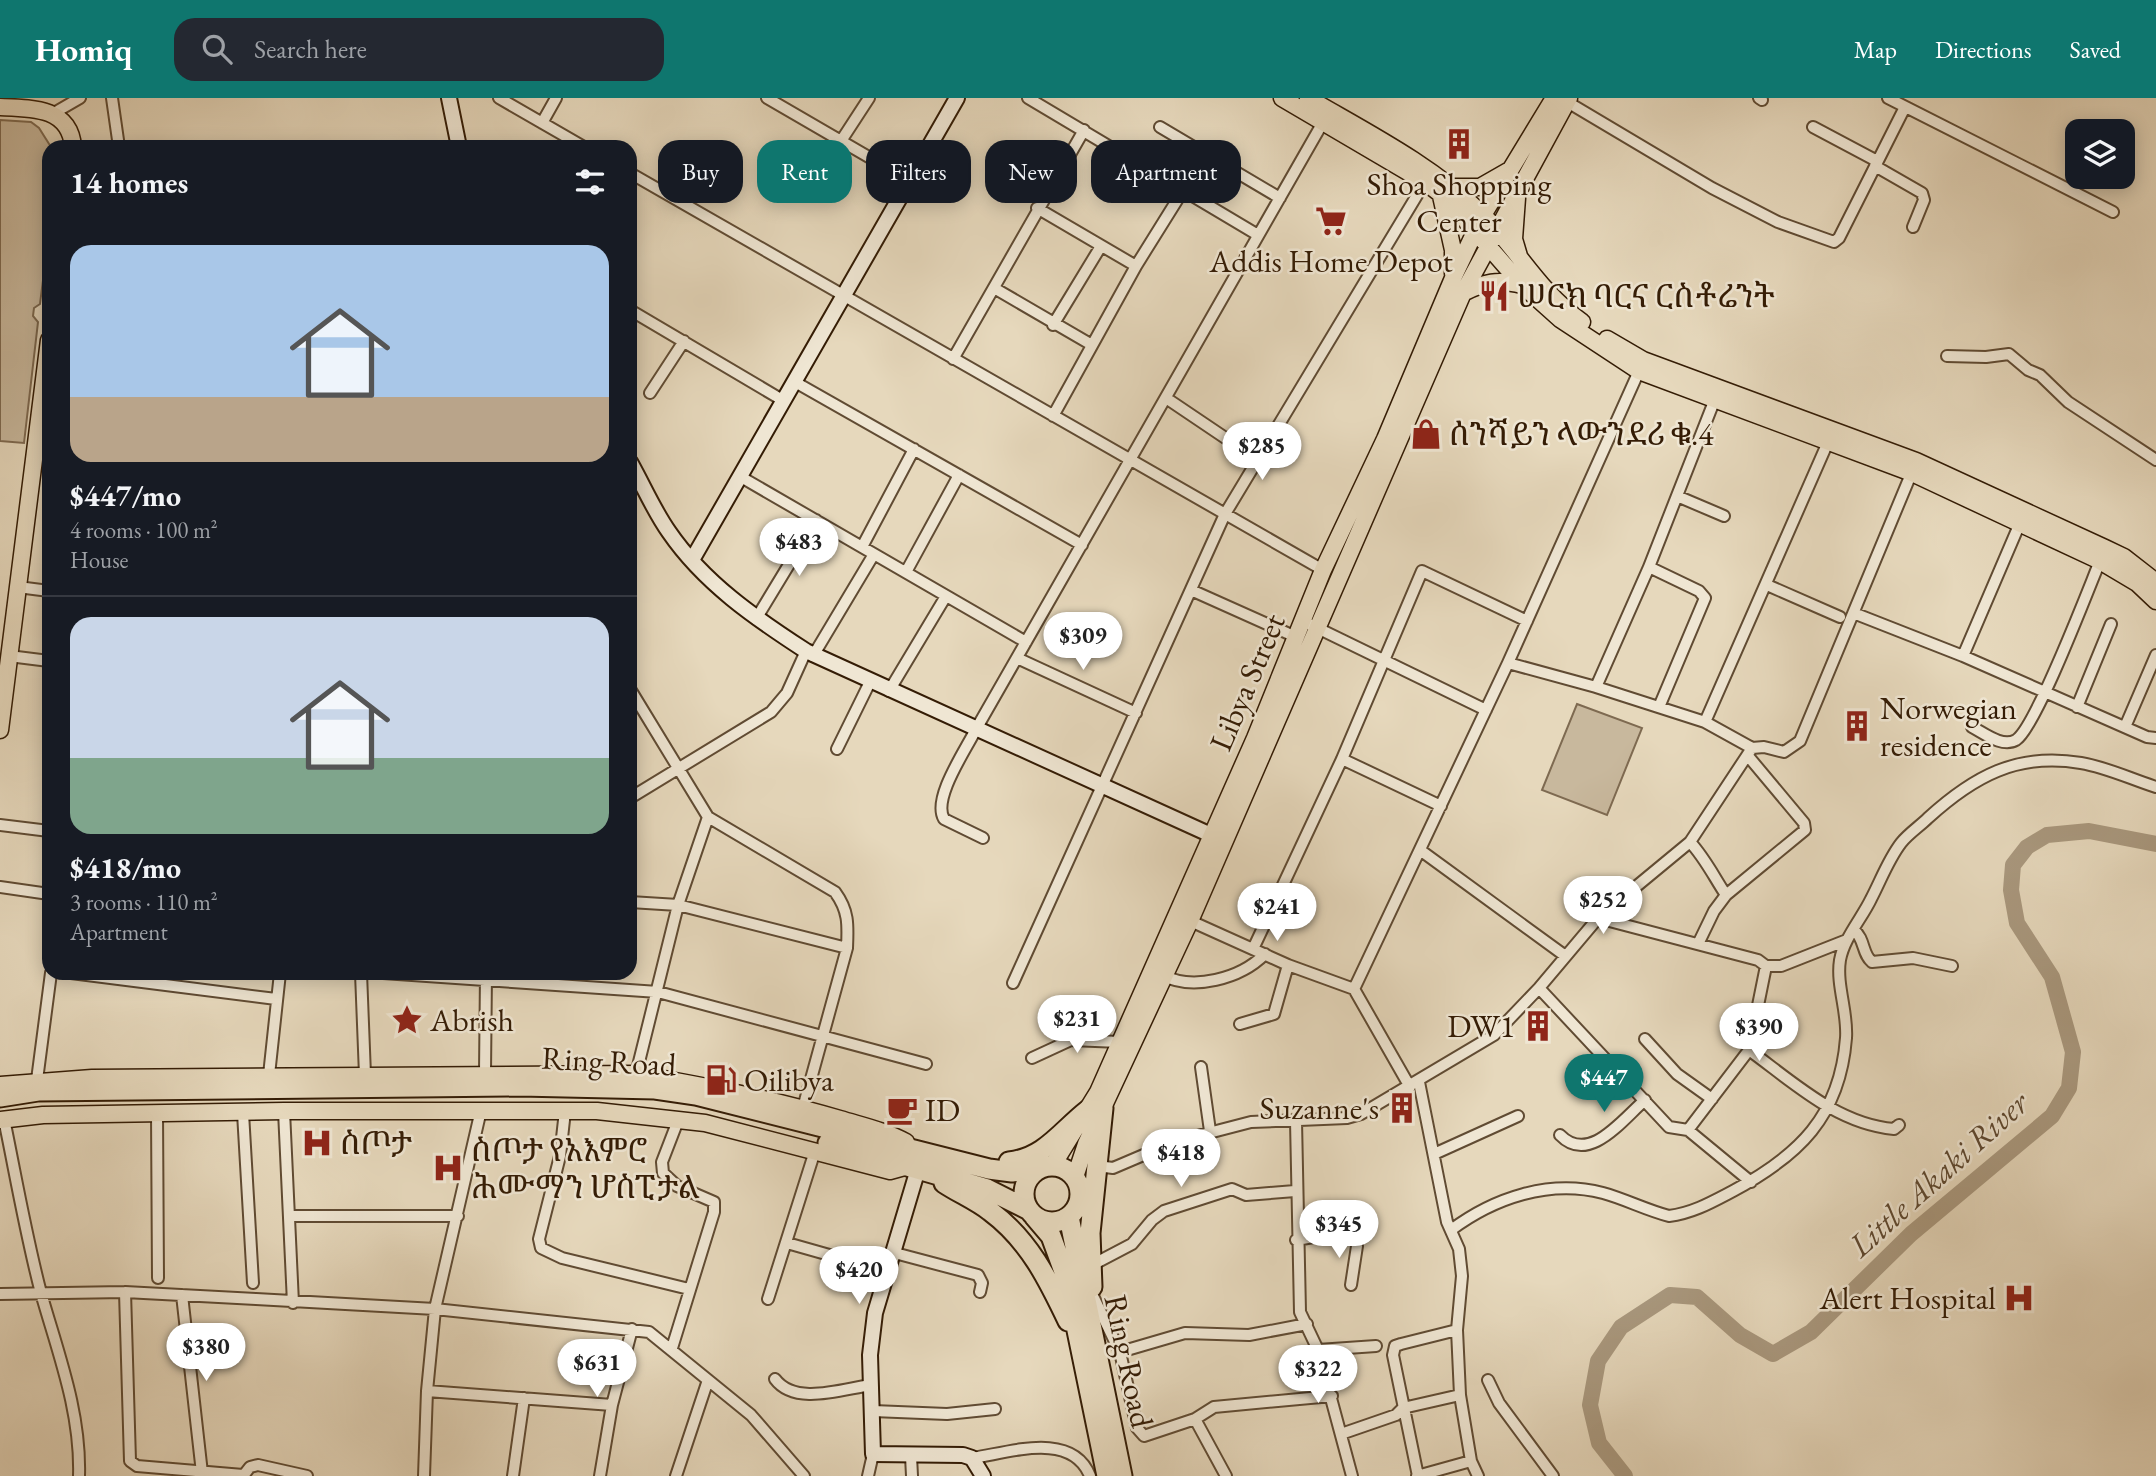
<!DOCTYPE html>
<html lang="en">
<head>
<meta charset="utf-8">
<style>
	body { margin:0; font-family:"EB Garamond","Noto Serif Ethiopic",serif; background:#242831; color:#f1f3f6; height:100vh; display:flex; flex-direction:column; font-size:26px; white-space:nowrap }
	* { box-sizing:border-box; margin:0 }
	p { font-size:23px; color:#9ea1a6 }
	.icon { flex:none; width:38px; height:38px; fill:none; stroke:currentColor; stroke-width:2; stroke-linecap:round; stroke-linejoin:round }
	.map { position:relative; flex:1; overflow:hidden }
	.side { position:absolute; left:42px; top:42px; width:595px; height:840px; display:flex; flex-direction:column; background:#171b24; border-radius:21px; box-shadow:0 4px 18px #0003 }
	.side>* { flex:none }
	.hud { position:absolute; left:658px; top:42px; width:665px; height:63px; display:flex; gap:14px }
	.fabs { position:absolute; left:2065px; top:21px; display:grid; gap:14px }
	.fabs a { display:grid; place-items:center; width:70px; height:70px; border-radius:14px; background:#171b24; box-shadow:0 4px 18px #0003; font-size:35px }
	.price { position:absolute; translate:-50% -60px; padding:0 16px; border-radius:24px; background:#fff; color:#222; font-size:23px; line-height:46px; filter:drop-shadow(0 2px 4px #0008) }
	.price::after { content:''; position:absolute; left:50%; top:42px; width:21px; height:16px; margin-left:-10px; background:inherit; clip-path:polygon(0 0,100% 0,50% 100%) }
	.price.selected { background:#0f766e; color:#fff }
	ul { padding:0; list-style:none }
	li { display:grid; align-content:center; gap:14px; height:371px; padding:0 28px }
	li+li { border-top:2px solid #363941 }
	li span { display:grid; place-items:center; height:217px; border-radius:21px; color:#555 }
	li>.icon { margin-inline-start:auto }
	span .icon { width:126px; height:126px; fill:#fffc; stroke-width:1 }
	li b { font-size:30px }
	h2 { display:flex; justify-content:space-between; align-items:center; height:84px; padding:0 28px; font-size:30px }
	.pill { padding:0 24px; border-radius:21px; background:#171b24; box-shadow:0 4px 18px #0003; font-size:24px; line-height:63px }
	.pill.selected { background:#0f766e; color:#fff }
	header { display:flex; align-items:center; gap:42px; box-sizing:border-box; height:98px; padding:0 35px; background:#0f766e; color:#fff }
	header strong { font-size:33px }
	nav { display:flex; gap:38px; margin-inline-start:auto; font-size:24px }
	.search { width:490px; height:63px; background:#242831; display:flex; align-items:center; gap:18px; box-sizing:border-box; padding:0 24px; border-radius:21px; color:#9ea1a6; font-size:26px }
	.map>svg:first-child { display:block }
	.green { fill:#c8b89d; stroke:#7e6a51; stroke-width:2 }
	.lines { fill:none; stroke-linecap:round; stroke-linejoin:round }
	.river { stroke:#a9987e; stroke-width:16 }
	.street-casing { stroke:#604b33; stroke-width:14 }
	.secondary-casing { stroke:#341c05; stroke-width:18 }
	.primary-casing { stroke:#341c05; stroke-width:19 }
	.highway-casing { stroke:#341c05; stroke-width:23 }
	.street { stroke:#efe6d3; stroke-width:10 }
	.secondary { stroke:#efe6d3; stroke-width:14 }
	.primary { stroke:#e6d8bc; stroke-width:16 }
	.highway { stroke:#e6d8bc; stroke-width:19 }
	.labels { text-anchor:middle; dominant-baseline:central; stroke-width:5; stroke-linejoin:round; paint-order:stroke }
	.poi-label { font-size:32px; fill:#341c05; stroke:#efe6d3; text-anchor:start }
	.street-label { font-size:32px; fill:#341c05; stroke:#efe6d3 }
	.water-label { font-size:33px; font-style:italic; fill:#5d472f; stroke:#efe6d3 }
</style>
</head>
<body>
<header>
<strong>Homiq</strong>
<div class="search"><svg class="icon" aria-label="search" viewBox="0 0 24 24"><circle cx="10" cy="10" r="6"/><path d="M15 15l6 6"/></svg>Search here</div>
<nav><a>Map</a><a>Directions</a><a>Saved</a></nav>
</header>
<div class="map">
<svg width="2156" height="1378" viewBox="0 0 2156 1378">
	<rect width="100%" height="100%" fill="#e6d8bc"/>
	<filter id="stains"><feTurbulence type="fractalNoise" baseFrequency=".00286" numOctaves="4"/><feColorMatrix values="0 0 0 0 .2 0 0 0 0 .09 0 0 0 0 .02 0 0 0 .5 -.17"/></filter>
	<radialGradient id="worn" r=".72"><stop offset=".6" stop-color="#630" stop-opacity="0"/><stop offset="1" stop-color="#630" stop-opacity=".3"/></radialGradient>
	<path class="green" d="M0 22 31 24 39 30 51 49 49 135 40 206 34 210 33 218 38 224 24 345 0 343Z
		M1577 606 1642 630 1607 717 1542 692Z"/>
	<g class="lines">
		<path class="river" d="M1625 1378 1599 1345 1590 1307 1598 1263 1621 1229 1670 1197 1697 1199 1740 1237 1773 1256 1811 1234 1911 1136 2052 1018 2069 990 2073 954 2052 879 2017 825 2011 792 2013 767 2027 749 2047 737 2089 733 2156 746"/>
		<defs>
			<path id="street" d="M112 0 119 49
				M499 0 584 49
				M767 0 910 83
				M1028 0 1258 137
				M1759 0 1762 2
				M1888 0 2113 114
				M1564 2 1712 90 1778 124 1834 144 1839 140 1905 9
				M54 15 80 0
				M542 25 556 0
				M1160 29 1280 100
				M1813 29 1877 63
				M841 43 869 0
				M1875 68 1922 95 1924 102 1913 129
				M630 75 1323 472
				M1037 110 1136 168
				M994 190 1092 247
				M630 212 784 303
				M1053 227 1101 148
				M1947 258 1986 259 2009 256 2028 272 2040 277 2068 304 2156 362
				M953 261 1084 32
				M795 284 1082 447
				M650 295 684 243
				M1166 300 1258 362
				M1053 318 1136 168 1184 91
				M741 379 1026 544
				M1677 398 1724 418
				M862 449 914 351
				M1649 469 1699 493 1705 500 1659 609
				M906 474 959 377
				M1767 487 1840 519
				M18 489 49 493
				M1191 492 1296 539
				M1856 516 1963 558 2147 639 2156 640
				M756 521 816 422
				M1303 523 1486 612
				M9 558 49 563
				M813 558 874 456
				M1963 558 2020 425
				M1017 560 1136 615
				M1508 565 1596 589 1705 624 1752 650
				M1596 589 1649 469 1715 301
				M630 591 708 719 835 794C849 813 848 827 847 850L803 1010
				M889 593 946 498
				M2077 609 2111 526
				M1705 624 1828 344
				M1972 629C1984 635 2002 650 2016 642 2036 629 2088 492 2100 463
				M2125 629 2156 557
				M837 651 870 584
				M1342 661 1441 708
				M630 700 771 614 787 595 806 553
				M0 727 49 733
				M983 740 944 721C932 701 965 653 975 633L1326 19
				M1690 744C1705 760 1714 779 1726 797
				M1420 752 1564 857
				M0 789 49 796
				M630 804 678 807 847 850
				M1598 820 1758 862 1766 868H1781L1847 842
				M1186 821 1288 867 1354 891 1410 989
				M1854 832C1865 841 1862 856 1872 864L1913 860 1952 868
				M1699 844 1714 813 1726 797 1805 732 1804 725 1748 658
				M1253 851 1342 661 1422 473 1527 523
				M71 875 276 901
				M361 875 365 977
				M383 875 658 894 926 966
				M1162 877C1193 893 1240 881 1265 856
				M1013 885 1225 416 1425 84
				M1539 890 1669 1029 1688 1032 1751 1084
				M1354 891 1508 565 1639 273
				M1240 926 1274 916 1288 867
				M1645 941 1677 976 1712 1001
				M1749 952C1793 984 1837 1026 1894 1031L1899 1027
				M1032 960 1071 942 1120 944
				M1201 969 1210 1033
				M485 975 486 875
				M636 976 678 807 708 719
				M269 977 280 875
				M37 982 51 875
				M1419 984 1447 1124 1459 1151 1462 1178 1457 1232 1460 1297 1471 1363 1478 1378
				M284 1013 293 1205
				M565 1013 560 1058 539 1141 541 1150 562 1160 689 1191
				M157 1015 158 1180
				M243 1015 253 1185
				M4 1021C16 1079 26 1138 41 1195 58 1255 81 1314 79 1378
				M1296 1023 1300 1214 1318 1252 1352 1378
				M1688 1032 1749 952 1766 868
				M1560 1037C1589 1067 1622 1022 1645 1002
				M1434 1056 1518 1018
				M1097 1068 1113 1070 1174 1044 1251 1024 1347 1020 1361 1016 1494 937 1539 890 1598 820 1690 744 1752 650 1764 649 1784 654 1800 643 1914 369
				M290 1118H458
				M1451 1132C1494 1100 1549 1081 1603 1095 1625 1101 1646 1112 1669 1118 1693 1115 1712 1104 1733 1093 1798 1058 1840 1019 1846 940 1848 914 1836 887 1840 862 1844 840 1862 820 1871 801 1881 782 1888 762 1901 745 1908 736 1920 728 1928 720 1973 679 2017 654 2081 665 2106 669 2131 681 2156 689
				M1296 1142 1354 1132 1357 1148 1351 1187
				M787 1145 886 1173
				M891 1154 978 1177 982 1185 980 1194
				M1092 1167 1132 1146 1152 1122 1164 1113 1232 1091 1246 1097 1295 1093
				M125 1194 130 1363 137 1368 243 1377
				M0 1196 125 1194 256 1201 435 1211 649 1234 751 1317 804 1378
				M1092 1196 1120 1254 1137 1330 1144 1338 1195 1321 1214 1309 1332 1298
				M182 1197 202 1375
				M768 1201 814 1056
				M672 1250 714 1114V1104L677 1088 663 1075 662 1064 679 1020
				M1318 1252 1376 1248
				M1120 1254 1185 1235 1249 1237 1307 1226
				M775 1281C795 1308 842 1291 871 1287
				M1488 1282 1499 1305 1553 1378
				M427 1293 612 1307
				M873 1313 947 1316 995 1311
				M1195 1321 1226 1378
				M1341 1336 1396 1317 1403 1310 1460 1297
				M911 1358 912 1378
				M972 1360C1008 1355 1072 1332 1090 1378
				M243 1378 250 1369 258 1367 307 1378
				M424 1378 427 1293 435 1211 481 1012
				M513 1378 524 1300
				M600 1378 612 1307 632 1231
				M676 1378 708 1282
				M868 1378 873 1356
				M1417 1378 1471 1363
				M1418 1378 1393 1257 1395 1248 1401 1246 1457 1232"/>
			<path id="secondary" d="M449 0 459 49
				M630 364C643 387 654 413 669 434 704 485 755 520 806 553L1211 737
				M692 462 957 0
				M918 1071 875 1215 870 1257 873 1356 963 1357 972 1360 983 1378"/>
			<path id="primary" d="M1282 0 1425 84 1447 101 1522 187 1560 221 1639 273 1912 375 2100 463 2137 485 2156 503
				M1308 0C1368 35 1430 66 1481 115 1519 152 1536 191 1582 224
				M0 9C31 10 70 9 73 49
				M1452 89H1480L1508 73
				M1441 98 1453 152V176
				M1517 100 1514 141 1519 158
				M1463 195C1484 184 1498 181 1522 187
				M1607 241 1643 262 1916 363 2105 450 2124 459 2156 484
				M0 632 49 242
				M0 987 92 980 636 976C705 988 773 1001 840 1021 863 1028 886 1033 906 1044
				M0 1022 43 1017 284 1013H597L705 1025 890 1073 908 1068
				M1053 1067 1098 994 1255 640 1323 472 1385 341 1453 180 1483 117 1554 0
				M1075 1079 1086 1046 1190 823 1463 195 1569 0"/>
			<path id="highway" d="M0 999 38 993 520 988 655 991 696 997 989 1071 1012 1074 1038 1071
				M828 1045 987 1091 1029 1112
				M1009 1064C1045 1060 1061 1033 1088 1012
				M1024 1096a28 28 0 1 1 56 0a28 28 0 1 1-56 0Z
				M944 1085C959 1095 976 1102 990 1113 1029 1142 1048 1181 1068 1223
				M1034 1118 1051 1138 1066 1179 1107 1378
				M1069 1119 1122 1378
				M1092 1189 1090 1135 1103 1010"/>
		</defs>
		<use href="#street" class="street-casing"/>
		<use href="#secondary" class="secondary-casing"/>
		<use href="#primary" class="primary-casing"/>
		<use href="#highway" class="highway-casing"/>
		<use href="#street" class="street"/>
		<use href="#secondary" class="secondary"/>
		<use href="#primary" class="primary"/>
		<use href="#highway" class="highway"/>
	</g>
	<defs>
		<symbol id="building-bare" viewBox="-9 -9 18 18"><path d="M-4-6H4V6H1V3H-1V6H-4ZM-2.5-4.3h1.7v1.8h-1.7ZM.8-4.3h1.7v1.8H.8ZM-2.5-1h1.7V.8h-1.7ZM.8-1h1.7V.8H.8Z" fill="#8f2418" stroke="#efe6d3" stroke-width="2.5" paint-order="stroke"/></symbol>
		<symbol id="supermarket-bare" viewBox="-9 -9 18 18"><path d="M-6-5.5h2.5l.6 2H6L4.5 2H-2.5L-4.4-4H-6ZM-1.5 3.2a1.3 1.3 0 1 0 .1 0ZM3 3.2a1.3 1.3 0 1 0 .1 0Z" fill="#8f2418" stroke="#efe6d3" stroke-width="2.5" paint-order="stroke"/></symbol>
		<symbol id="restaurant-bare" viewBox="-9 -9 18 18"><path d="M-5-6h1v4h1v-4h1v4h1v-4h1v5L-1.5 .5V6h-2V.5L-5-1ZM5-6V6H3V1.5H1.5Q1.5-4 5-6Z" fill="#8f2418" stroke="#efe6d3" stroke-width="2.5" paint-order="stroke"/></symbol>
		<symbol id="shop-bare" viewBox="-9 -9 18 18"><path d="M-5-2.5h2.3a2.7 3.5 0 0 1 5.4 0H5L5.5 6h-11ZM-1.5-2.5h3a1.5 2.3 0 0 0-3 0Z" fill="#8f2418" stroke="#efe6d3" stroke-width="2.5" paint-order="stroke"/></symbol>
		<symbol id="sight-bare" viewBox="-9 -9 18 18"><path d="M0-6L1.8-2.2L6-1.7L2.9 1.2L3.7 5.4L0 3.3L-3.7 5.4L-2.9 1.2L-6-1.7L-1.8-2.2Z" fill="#8f2418" stroke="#efe6d3" stroke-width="2.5" paint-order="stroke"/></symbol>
		<symbol id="fuel-bare" viewBox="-9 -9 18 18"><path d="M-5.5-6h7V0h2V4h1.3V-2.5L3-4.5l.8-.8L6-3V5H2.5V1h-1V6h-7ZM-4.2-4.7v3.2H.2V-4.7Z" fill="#8f2418" stroke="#efe6d3" stroke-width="2.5" paint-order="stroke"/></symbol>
		<symbol id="cafe-bare" viewBox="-9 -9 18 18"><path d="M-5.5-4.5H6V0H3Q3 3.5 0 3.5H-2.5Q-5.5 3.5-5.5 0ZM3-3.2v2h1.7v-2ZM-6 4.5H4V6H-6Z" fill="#8f2418" stroke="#efe6d3" stroke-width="2.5" paint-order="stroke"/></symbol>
		<symbol id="hospital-bare" viewBox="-9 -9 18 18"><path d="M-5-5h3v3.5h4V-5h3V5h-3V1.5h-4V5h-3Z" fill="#8f2418" stroke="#efe6d3" stroke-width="2.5" paint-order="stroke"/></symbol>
	</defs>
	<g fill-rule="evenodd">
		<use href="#building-bare" x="1437" y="24" width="44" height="44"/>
		<use href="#supermarket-bare" x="1309" y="101" width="44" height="44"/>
		<use href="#restaurant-bare" x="1472" y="176" width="44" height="44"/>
		<use href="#shop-bare" x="1404" y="314" width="44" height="44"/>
		<use href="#building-bare" x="1835" y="606" width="44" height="44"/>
		<use href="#sight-bare" x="385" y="900" width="44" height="44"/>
		<use href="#building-bare" x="1516" y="906" width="44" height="44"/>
		<use href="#fuel-bare" x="699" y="960" width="44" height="44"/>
		<use href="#building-bare" x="1380" y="988" width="44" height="44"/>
		<use href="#cafe-bare" x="880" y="990" width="44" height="44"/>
		<use href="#hospital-bare" x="295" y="1023" width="44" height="44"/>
		<use href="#hospital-bare" x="426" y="1048" width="44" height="44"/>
		<use href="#hospital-bare" x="1997" y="1178" width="44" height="44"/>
	</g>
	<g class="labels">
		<g class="poi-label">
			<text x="1459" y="86" text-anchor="middle">Shoa Shopping<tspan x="1459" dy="37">Center</tspan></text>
			<text x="1331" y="163" text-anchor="middle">Addis Home Depot</text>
			<text x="1517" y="198">ሠርክ ባርና ርስቶሬንት</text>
			<text x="1449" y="336">ሰንሻይን ላውንደሪ ቁ.4</text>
			<text x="1880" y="610">Norwegian<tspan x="1880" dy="37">residence</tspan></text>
			<text x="430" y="922">Abrish</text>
			<text x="1515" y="928" text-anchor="end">DW1</text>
			<text x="744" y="982">Oilibya</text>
			<text x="1379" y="1010" text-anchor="end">Suzanne's</text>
			<text x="925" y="1012">ID</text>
			<text x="340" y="1045">ስጦታ</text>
			<text x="471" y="1052">ስጦታ የአእምሮ<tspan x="471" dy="37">ሕሙማን ሆስፒታል</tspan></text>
			<text x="1996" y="1200" text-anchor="end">Alert Hospital</text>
		</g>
		<g class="street-label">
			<text transform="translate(1247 584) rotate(-67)">Libya Street</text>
			<text transform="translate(609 963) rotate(3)">Ring Road</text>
			<text transform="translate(1129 1263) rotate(78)">Ring Road</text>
		</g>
		<g class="water-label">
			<text transform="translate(1938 1076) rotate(-42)">Little Akaki River</text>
		</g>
	</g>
	<rect width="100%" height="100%" filter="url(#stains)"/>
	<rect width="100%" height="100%" fill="url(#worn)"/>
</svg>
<div class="fabs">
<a><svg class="icon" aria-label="layers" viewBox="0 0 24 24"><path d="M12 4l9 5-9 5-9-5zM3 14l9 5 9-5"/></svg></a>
</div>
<b class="price" style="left:1262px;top:384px">$285</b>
<b class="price" style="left:799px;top:480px">$483</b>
<b class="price" style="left:1083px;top:574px">$309</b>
<b class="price" style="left:1603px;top:838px">$252</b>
<b class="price" style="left:1277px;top:845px">$241</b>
<b class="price" style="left:1077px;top:957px">$231</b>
<b class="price" style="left:1759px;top:965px">$390</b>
<b class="price selected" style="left:1604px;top:1016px">$447</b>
<b class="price" style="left:1181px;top:1091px">$418</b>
<b class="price" style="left:1339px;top:1162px">$345</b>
<b class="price" style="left:859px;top:1208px">$420</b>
<b class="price" style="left:206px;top:1285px">$380</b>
<b class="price" style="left:597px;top:1301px">$631</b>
<b class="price" style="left:1318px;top:1307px">$322</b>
<div class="hud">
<a class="pill">Buy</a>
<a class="pill selected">Rent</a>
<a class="pill">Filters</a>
<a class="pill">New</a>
<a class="pill">Apartment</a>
</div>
<section class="side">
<h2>14 homes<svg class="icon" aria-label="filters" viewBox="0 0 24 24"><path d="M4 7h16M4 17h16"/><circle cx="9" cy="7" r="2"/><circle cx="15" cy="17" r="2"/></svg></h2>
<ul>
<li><span style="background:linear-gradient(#a9c7e8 70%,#b9a48a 0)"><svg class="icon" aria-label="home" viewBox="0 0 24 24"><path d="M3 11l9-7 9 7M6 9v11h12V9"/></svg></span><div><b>$447/mo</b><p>4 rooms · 100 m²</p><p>House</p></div></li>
<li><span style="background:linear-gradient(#c9d6e8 65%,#7fa58c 0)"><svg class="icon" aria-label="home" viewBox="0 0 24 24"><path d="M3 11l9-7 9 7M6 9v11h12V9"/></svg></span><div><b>$418/mo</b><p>3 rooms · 110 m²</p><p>Apartment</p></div></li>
</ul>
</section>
</div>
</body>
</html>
